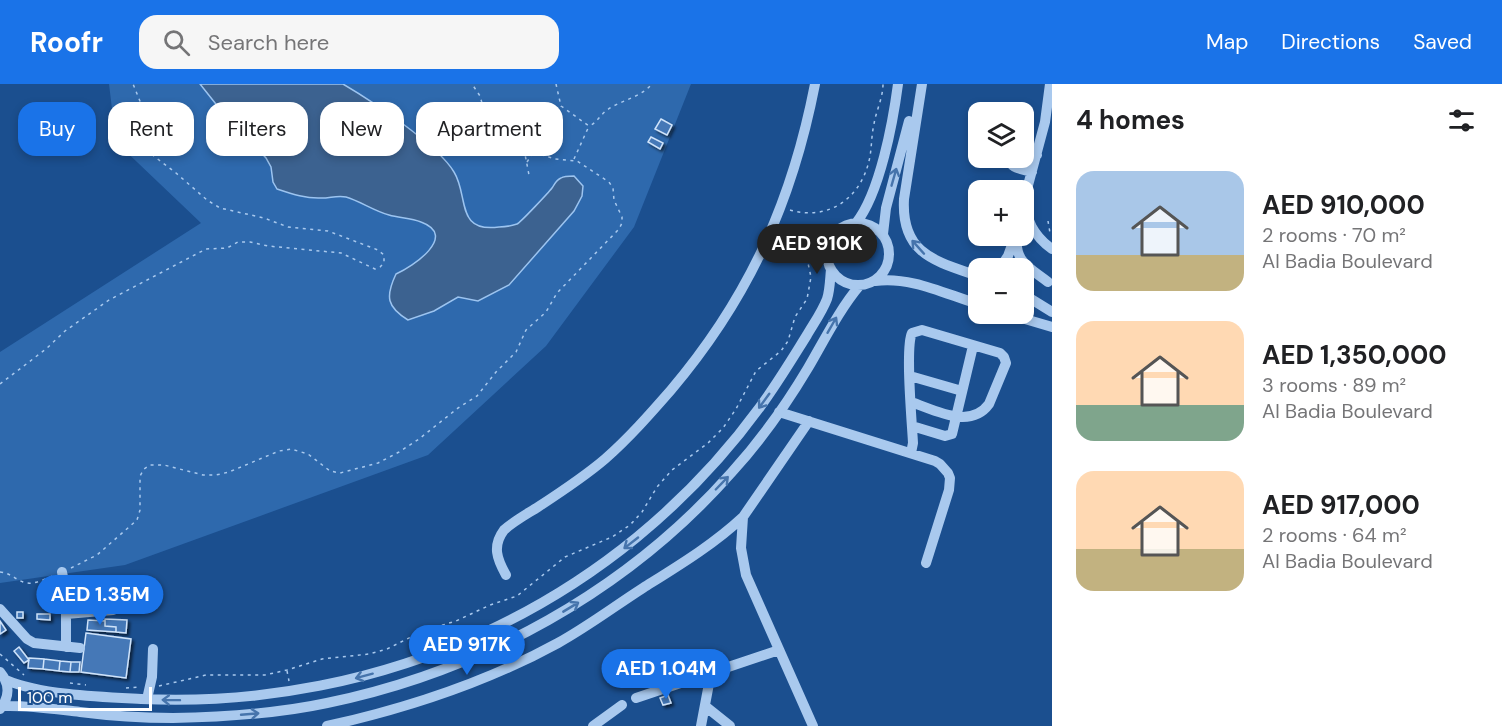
<!DOCTYPE html>
<html lang="en">
<head>
<meta charset="utf-8">
<style>
	body { margin:0; font-family:"DM Sans",sans-serif; background:#f6f6f6; color:#202124; height:100vh; display:flex; flex-direction:column; font-size:22px; white-space:nowrap }
	* { box-sizing:border-box; margin:0 }
	p { font-size:20px; color:#757577 }
	.icon { flex:none; width:33px; height:33px; fill:none; stroke:currentColor; stroke-width:2; stroke-linecap:round; stroke-linejoin:round }
	.map { position:relative; flex:1; overflow:hidden }
	.panel { display:flex; flex-direction:column; background:#fff; width:450px }
	.panel>* { flex:none }
	.banner { position:absolute; left:18px; top:18px; width:570px; height:54px; display:flex; gap:12px }
	.fabs { position:absolute; left:968px; top:18px; display:grid; gap:12px }
	.fabs a { display:grid; place-items:center; width:66px; height:66px; border-radius:12px; background:#fff; box-shadow:0 3px 9px #0003; font-size:30px }
	.scale { position:absolute; left:18px; bottom:15px; width:134px; box-sizing:border-box; padding-left:6px; border:3px solid #fff; border-top:0; font-size:16px; line-height:21px; white-space:nowrap; color:#fff; -webkit-text-stroke:4px #1b4f8f; paint-order:stroke }
	.price { position:absolute; translate:-50% -51px; padding:0 14px; border-radius:21px; background:#1a73e8; color:#fff; font-size:20px; line-height:39px; filter:drop-shadow(0 2px 3px #0008) }
	.price::after { content:''; position:absolute; left:50%; top:36px; width:18px; height:14px; margin-left:-9px; background:inherit; clip-path:polygon(0 0,100% 0,50% 100%) }
	.price.on { background:#222; color:#fff }
	ul { padding:0; list-style:none }
	li { display:flex; align-items:center; gap:18px; height:150px; padding:0 24px }
	li span { display:grid; place-items:center; flex:none; width:168px; height:120px; border-radius:18px; color:#555 }
	li>.icon { margin-inline-start:auto }
	span .icon { width:72px; height:72px; fill:#fffc; stroke-width:1 }
	li b { font-size:26px }
	h2 { display:flex; justify-content:space-between; align-items:center; height:72px; padding:0 24px; font-size:26px }
	.tag { padding:0 21px; border-radius:18px; background:#fff; box-shadow:0 3px 9px #0003; font-size:21px; line-height:54px }
	.tag.on { background:#1a73e8; color:#fff }
	header { display:flex; align-items:center; gap:36px; box-sizing:border-box; height:84px; padding:0 30px; background:#1a73e8; color:#fff }
	header strong { font-size:28px }
	nav { display:flex; gap:33px; margin-inline-start:auto; font-size:21px }
	.search { width:420px; height:54px; background:#f6f6f6; display:flex; align-items:center; gap:15px; box-sizing:border-box; padding:0 21px; border-radius:18px; color:#757577; font-size:22px }
	main { display:flex; flex:1; min-height:0 }
	.map>svg:first-child { display:block }
	.green { fill:#2e69ad }
	.water { fill:#3c6290; stroke:#9cc4f0; stroke-width:1.5 }
	.building { fill:#4478b7; stroke:#cfe3fa; stroke-width:1.5; filter:url(#shadow) }
	.lines { fill:none; stroke-linecap:round; stroke-linejoin:round }
	.path { stroke:#a9c9ee; stroke-width:1.5; stroke-dasharray:3 4.5; stroke-linecap:butt }
	.minor { stroke:#a9c9ee; stroke-width:10 }
	.oneway { stroke:#4674ac }
</style>
</head>
<body>
<header>
<strong>Roofr</strong>
<div class="search"><svg class="icon" aria-label="search" viewBox="0 0 24 24"><circle cx="10" cy="10" r="6"/><path d="M15 15l6 6"/></svg>Search here</div>
<nav><a>Map</a><a>Directions</a><a>Saved</a></nav>
</header>
<main>
<div class="map">
<svg width="1052" height="642" viewBox="0 0 1052 642">
	<defs>
		<filter id="shadow"><feDropShadow dx="2.5" dy="2.5" stdDeviation="1.5" flood-color="#0009"/></filter>
	</defs>
	<rect width="100%" height="100%" fill="#1b4f8f"/>
	<path class="green" d="M109 0H691L634 143 546 262 428 371 125 481 0 499V268L201 139 116 58Z"/>
	<path class="water" d="M200 0H343C372 17 438 61 454 88 469 112 455 149 499 143 504 143 511 142 517 140 520 139 549 108 552 104 555 100 556 96 561 94 564 92 569 92 574 92L583 102 582 112 574 127 509 201 478 217 458 213 434 227 408 236C387 223 385 213 396 190 412 183 459 152 421 138 411 134 399 134 389 131 374 127 360 117 346 113 338 111 330 114 322 114 307 115 292 110 277 105L273 98 271 83 266 74 250 57 232 45 223 29Z"/>
	<path class="building" d="M661 35 672 41 667 51 655 45Z
		M651 53 663 59 660 65 648 58Z
		M17 528H23V534H17Z
		M37 530H50V536L37 535Z
		M105 535 127 536 126 549 116 548V543L105 542Z
		M88 536 105 537V542L116 543V548L87 546Z
		M0 537 6 546 0 550Z
		M86 549 131 555 126 594 81 588Z
		M19 563 29 576 24 579 14 567Z
		M29 574 44 575 43 585 28 584Z
		M44 575 60 577 59 587 43 585Z
		M60 577 71 578 70 588 59 587Z
		M71 578H80L79 588H70Z
		M668 611 671 619 663 621 660 614Z"/>
	<g class="lines">
		<path class="path" d="M556 0 561 22 589 42C597 39 600 31 607 26 621 16 640 14 652 0
			M524 65 529 91
			M574 75 589 42
			M527 78 533 69
			M790 126C828 137 860 115 869 77 872 65 871 53 874 40 876 27 883 14 883 0
			M1048 137 1050 149
			M0 300 46 265 65 247 109 216 206 165 227 164 238 158H250L268 162 341 169 375 185 380 183 384 179V171L378 166 328 147 288 143 264 134 220 124 207 116 176 89 146 66 143 56 144 27 133 0
			M71 484 97 471 137 436 140 426V392L144 385 150 381H164L203 391H216L229 388 279 367 291 365 308 370 330 387 340 389 378 379 399 368 419 355 458 324 477 312 496 288 516 268 526 246 546 228 557 209 619 145 622 139V133L614 116 613 104 609 98 577 77 555 75 499 57 489 44 480 12 472 0
			M0 488C10 489 15 495 23 498 33 502 44 495 53 492
			M0 570 24 591
			M287 587 289 597
			M70 599 86 601
			M159 602 206 591H265L287 586 322 575 369 570 387 565 423 547 456 537 490 521 517 512 565 473 612 453 630 441 642 428 657 403 672 386 708 359 723 344 736 325 756 287 781 267 788 257 795 233 807 215 811 193 808 179 800 166 792 158 780 151
			M126 604 140 603"/>
		<path class="minor" d="M922 0 904 115C901 170 935 177 978 192
			M1023 69 1037 71
			M1010 74C1009 85 1023 85 1032 88
			M1025 113C1025 136 1034 152 1052 165
			M1023 120 1045 38 1050 0
			M827 170a31 31 0 1 1 62 0a31 31 0 1 1-62 0Z
			M856 139C880 109 893 38 898 0
			M883 150 886 124 909 37
			M1017 152C1014 178 1030 184 1048 198
			M1000 184 1008 172 1012 161
			M875 197C910 192 945 210 978 220
			M1023 210 1052 228
			M1008 230 1052 243
			M910 292 962 307
			M911 318C935 326 970 346 989 320L1006 279 1004 273 1000 269 922 246 912 249C905 263 912 339 913 359L911 369
			M779 328 935 377 940 380 948 389 950 394 949 406 926 479
			M912 342 945 352 952 350 973 262
			M743 433 741 464 746 491 813 642
			M62 488 66 508V563
			M506 491C497 475 492 462 504 446 514 437 527 430 538 423 561 408 584 393 605 375 629 354 650 330 671 306 749 214 792 118 815 0
			M0 525 27 555 34 559 80 564
			M66 530 113 526
			M0 588C10 600 10 613 0 625
			M6 596C41 611 102 613 141 615 384 626 616 520 760 323 777 300 792 275 807 251 814 239 822 228 827 215 830 206 830 195 831 185
			M636 614 779 566
			M147 615 152 593 153 565
			M3 622C29 621 54 625 80 628 111 632 142 634 173 634 224 633 276 630 327 619 482 587 627 507 732 388 761 356 786 321 808 284 825 255 839 226 860 201
			M705 622 730 642
			M327 642C408 624 485 599 558 559 587 543 615 522 643 504 678 482 713 461 743 433L809 337
			M593 642 622 621
			M701 642 711 589"/>
	</g>
	<defs><path id="oneway-shaft" d="M-6 0H5M1.5-3L5.5 0L1.5 3" fill="none" stroke-width="1.6" stroke-linecap="round" stroke-linejoin="round" transform="scale(1.5)"/></defs>
	<g class="oneway">
		<use href="#oneway-shaft" transform="translate(894 93) rotate(-74)"/>
		<use href="#oneway-shaft" transform="translate(918 163) rotate(-132)"/>
		<use href="#oneway-shaft" transform="translate(832 241) rotate(-60)"/>
		<use href="#oneway-shaft" transform="translate(764 317) rotate(126)"/>
		<use href="#oneway-shaft" transform="translate(722 399) rotate(-46)"/>
		<use href="#oneway-shaft" transform="translate(631 459) rotate(142)"/>
		<use href="#oneway-shaft" transform="translate(571 523) rotate(-31)"/>
		<use href="#oneway-shaft" transform="translate(364 592) rotate(165)"/>
		<use href="#oneway-shaft" transform="translate(171 616) rotate(-179)"/>
		<use href="#oneway-shaft" transform="translate(250 630) rotate(-5)"/>
	</g>
</svg>
<div class="fabs">
<a><svg class="icon" aria-label="layers" viewBox="0 0 24 24"><path d="M12 4l9 5-9 5-9-5zM3 14l9 5 9-5"/></svg></a>
<a>+</a>
<a>−</a>
</div>
<div class="scale">100 m</div>
<b class="price on" style="left:817px;top:191px">AED 910K</b>
<b class="price" style="left:100px;top:542px">AED 1.35M</b>
<b class="price" style="left:467px;top:592px">AED 917K</b>
<b class="price" style="left:666px;top:616px">AED 1.04M</b>
<div class="banner">
<a class="tag on">Buy</a>
<a class="tag">Rent</a>
<a class="tag">Filters</a>
<a class="tag">New</a>
<a class="tag">Apartment</a>
</div>
</div>
<section class="panel">
<h2>4 homes<svg class="icon" aria-label="filters" viewBox="0 0 24 24"><path d="M4 7h16M4 17h16"/><circle cx="9" cy="7" r="2"/><circle cx="15" cy="17" r="2"/></svg></h2>
<ul>
<li><span style="background:linear-gradient(#a9c7e8 70%,#c2b280 0)"><svg class="icon" aria-label="home" viewBox="0 0 24 24"><path d="M3 11l9-7 9 7M6 9v11h12V9"/></svg></span><div><b>AED 910,000</b><p>2 rooms · 70 m²</p><p>Al Badia Boulevard</p></div></li>
<li><span style="background:linear-gradient(#ffd9b3 70%,#7fa58c 0)"><svg class="icon" aria-label="home" viewBox="0 0 24 24"><path d="M3 11l9-7 9 7M6 9v11h12V9"/></svg></span><div><b>AED 1,350,000</b><p>3 rooms · 89 m²</p><p>Al Badia Boulevard</p></div></li>
<li><span style="background:linear-gradient(#ffd9b3 65%,#c2b280 0)"><svg class="icon" aria-label="home" viewBox="0 0 24 24"><path d="M3 11l9-7 9 7M6 9v11h12V9"/></svg></span><div><b>AED 917,000</b><p>2 rooms · 64 m²</p><p>Al Badia Boulevard</p></div></li>
</ul>
</section>
</main>
</body>
</html>
